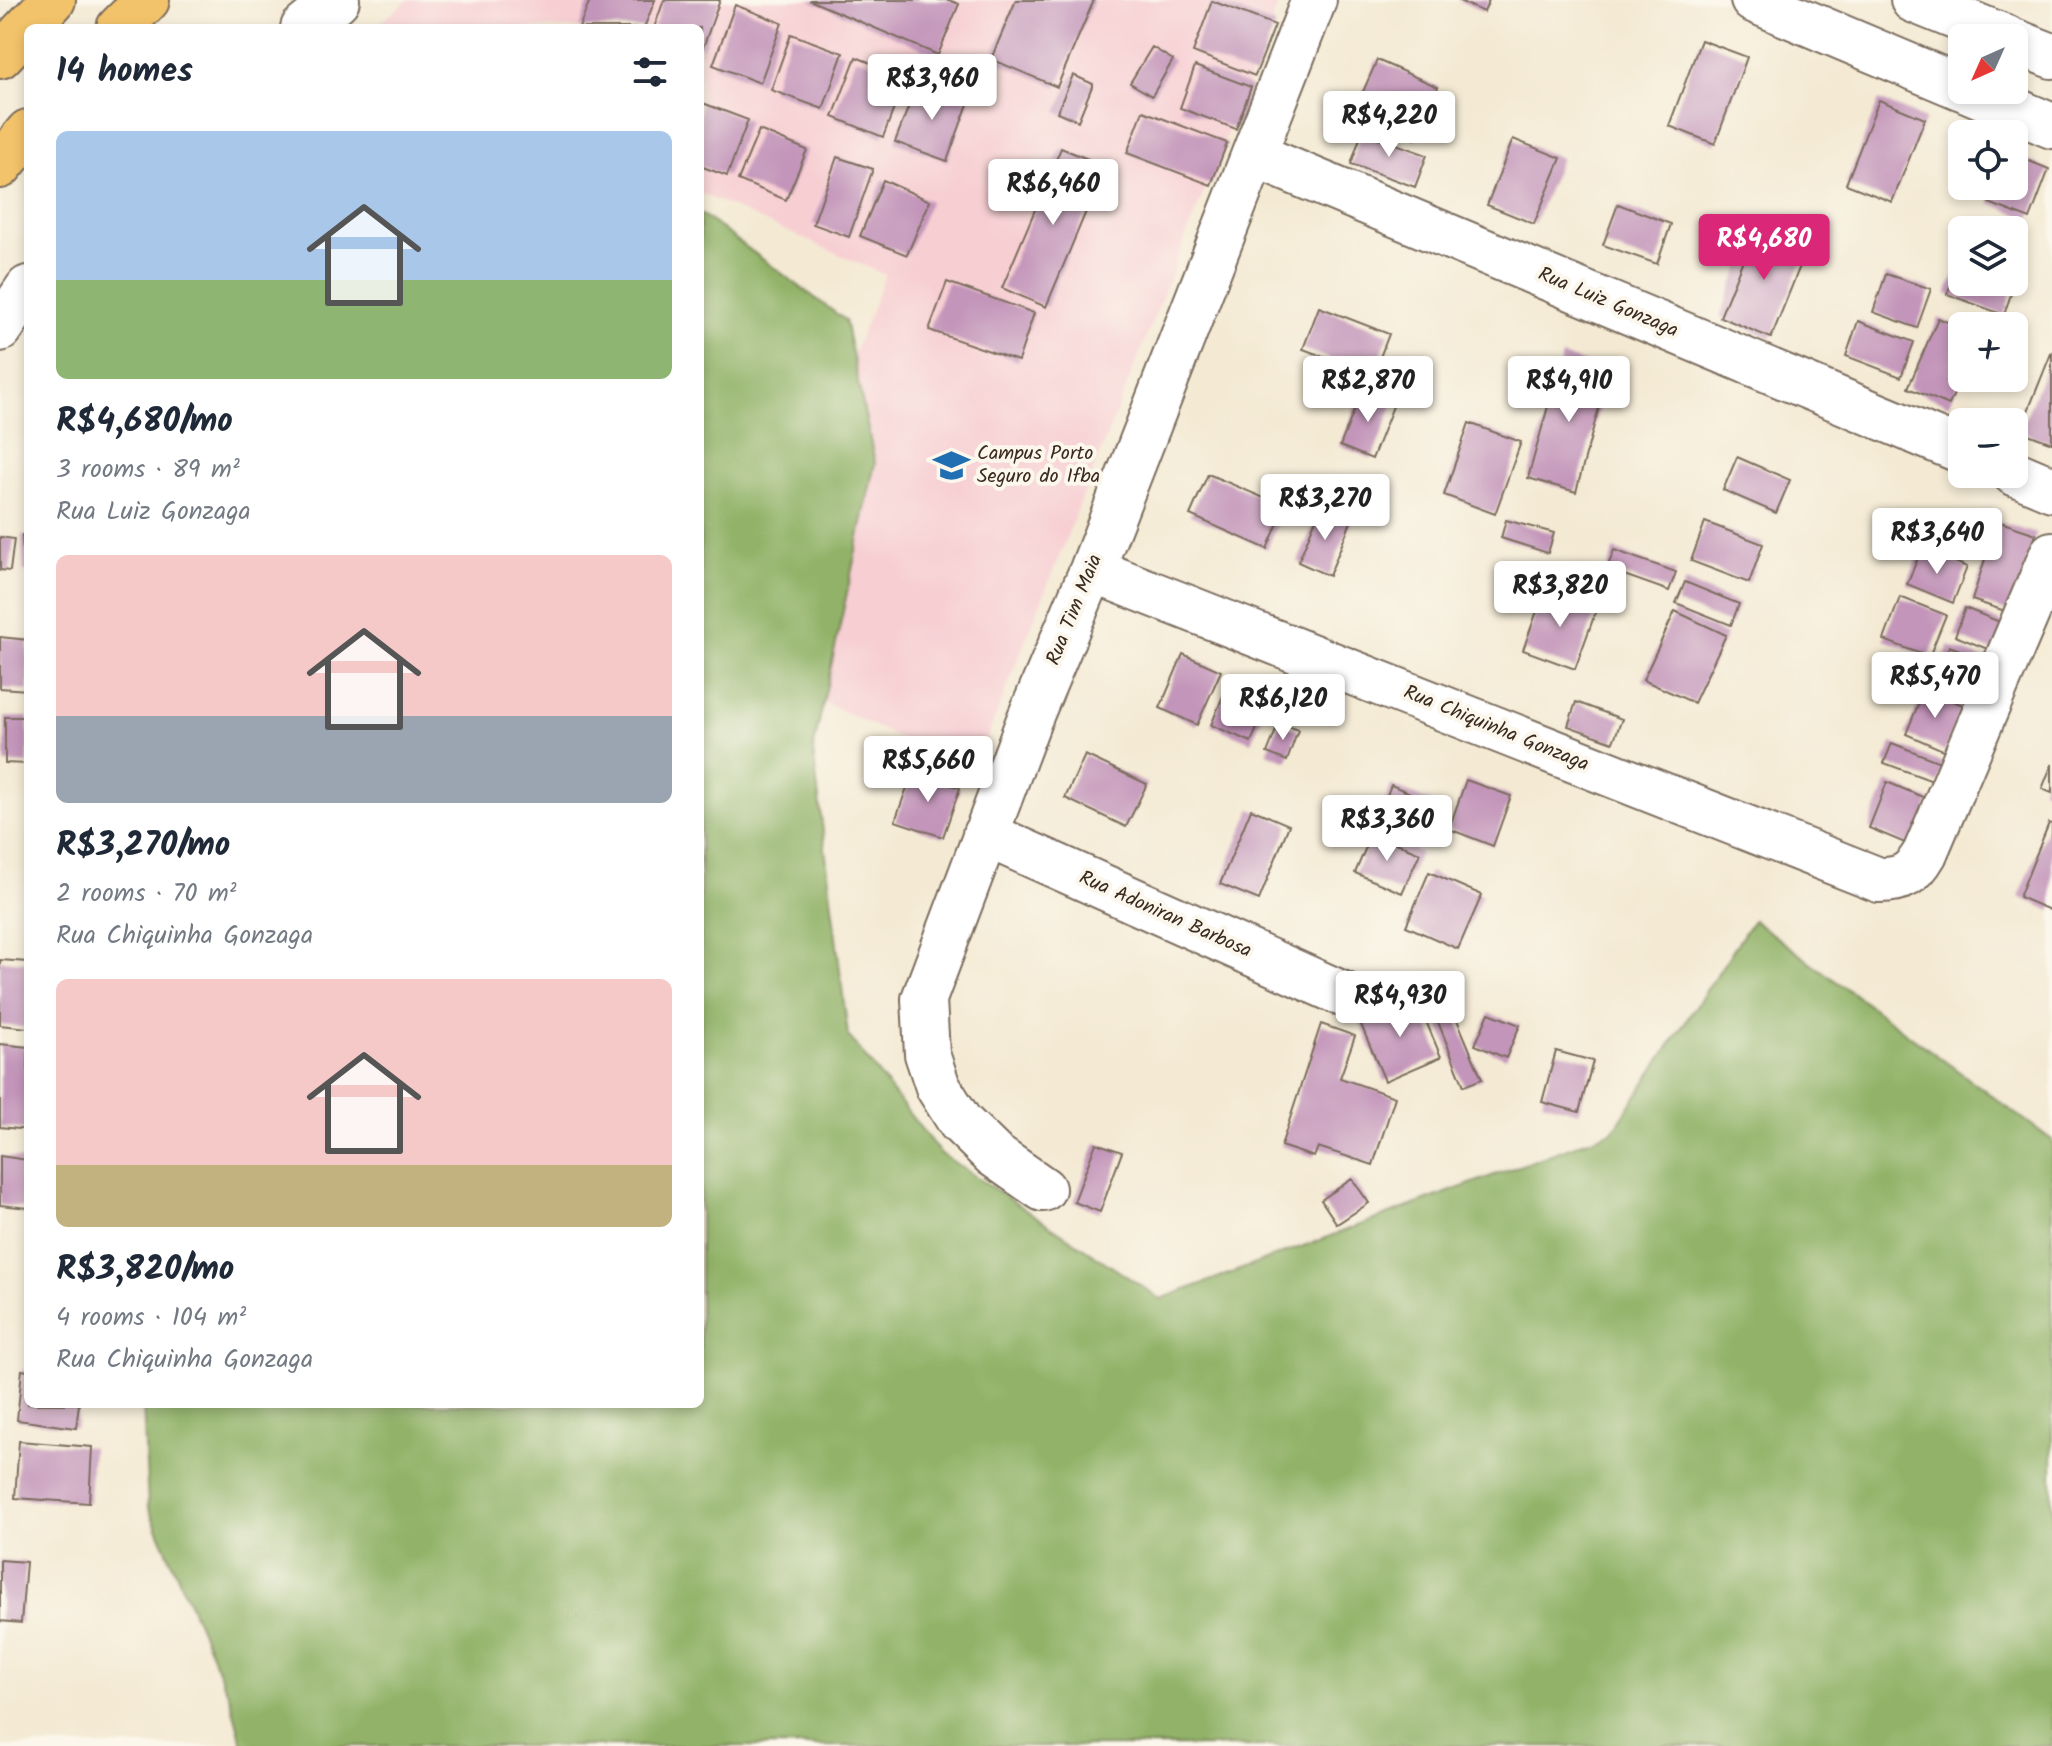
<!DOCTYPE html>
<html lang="en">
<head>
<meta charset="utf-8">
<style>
	body { margin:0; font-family:Kalam,sans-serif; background:#f2f2f3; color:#1f2937; height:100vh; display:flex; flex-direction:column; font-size:30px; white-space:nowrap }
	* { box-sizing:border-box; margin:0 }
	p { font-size:26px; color:#747a83 }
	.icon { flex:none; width:44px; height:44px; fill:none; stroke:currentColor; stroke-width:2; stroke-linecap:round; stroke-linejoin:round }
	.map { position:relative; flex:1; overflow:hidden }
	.details { position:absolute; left:24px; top:24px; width:680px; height:1384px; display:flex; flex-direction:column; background:#fff; border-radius:12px; box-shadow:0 4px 12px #0003 }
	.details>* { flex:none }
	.needle { width:52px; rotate:225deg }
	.controls { position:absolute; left:1948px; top:24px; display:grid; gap:16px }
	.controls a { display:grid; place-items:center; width:80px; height:80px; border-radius:12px; background:#fff; box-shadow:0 4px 12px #0003; font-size:40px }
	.price { position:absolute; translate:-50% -68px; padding:0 18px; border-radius:8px; background:#fff; color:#222; font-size:26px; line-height:52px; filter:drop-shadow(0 2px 4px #0008) }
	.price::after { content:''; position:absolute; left:50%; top:48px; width:24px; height:18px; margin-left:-12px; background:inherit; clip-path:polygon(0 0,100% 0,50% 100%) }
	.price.current { background:#db2777; color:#fff }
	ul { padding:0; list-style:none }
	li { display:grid; align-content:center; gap:16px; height:424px; padding:0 32px }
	li span { display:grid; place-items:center; height:248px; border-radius:12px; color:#555 }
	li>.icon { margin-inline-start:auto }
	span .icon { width:144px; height:144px; fill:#fffc; stroke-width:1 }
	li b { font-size:34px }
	h2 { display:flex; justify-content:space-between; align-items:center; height:96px; padding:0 32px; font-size:34px }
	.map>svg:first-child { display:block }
	.built { fill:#f7cfd3 }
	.forest { fill:#91b267; stroke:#666e42; stroke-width:2 }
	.building { fill:#c395ba }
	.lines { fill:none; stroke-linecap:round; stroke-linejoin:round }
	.street-casing { stroke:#7c6d5e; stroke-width:48 }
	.primary-casing { stroke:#7c6d5e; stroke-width:48 }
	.street { stroke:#fff; stroke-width:44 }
	.primary { stroke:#f2c36a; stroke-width:44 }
	.labels { text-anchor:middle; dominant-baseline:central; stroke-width:8; stroke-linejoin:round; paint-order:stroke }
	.street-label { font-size:20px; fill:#3b2a1e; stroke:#fbf7ec }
	.poi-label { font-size:20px; fill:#3b2a1e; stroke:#fbf7ec; text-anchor:start }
</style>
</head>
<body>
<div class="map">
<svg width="2052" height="1746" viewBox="0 0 2052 1746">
	<rect width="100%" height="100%" fill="#fbf7ec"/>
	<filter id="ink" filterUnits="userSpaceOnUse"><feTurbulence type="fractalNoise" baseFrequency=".0125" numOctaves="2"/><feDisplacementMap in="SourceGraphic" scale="16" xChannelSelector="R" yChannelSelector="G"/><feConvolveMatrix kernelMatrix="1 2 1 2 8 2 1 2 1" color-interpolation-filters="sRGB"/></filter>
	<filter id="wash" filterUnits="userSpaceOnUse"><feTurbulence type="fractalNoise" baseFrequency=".006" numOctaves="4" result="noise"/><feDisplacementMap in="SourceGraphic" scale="32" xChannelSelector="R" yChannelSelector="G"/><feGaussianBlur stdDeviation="1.8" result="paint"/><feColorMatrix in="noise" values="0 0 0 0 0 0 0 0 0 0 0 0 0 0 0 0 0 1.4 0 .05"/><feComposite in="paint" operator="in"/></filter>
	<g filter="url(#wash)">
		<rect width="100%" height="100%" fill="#f4ead4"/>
		<path class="built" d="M408 0H1280L973 773 731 658 885 275 700 193V28H374Z"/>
		<path class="forest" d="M700 213 845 320 875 463 813 750 848 1035 940 1153 1161 1299 1613 1131 1753 920 2052 1140V1746H243L230 1698 148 1507 143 1404H700Z"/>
		<g id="blocks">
			<path class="building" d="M590 0H655L644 28H579Z
				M664 0H720L700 56V28H654Z
				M809 0H949L959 4 938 55Z
				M1016 0H1094L1057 87 991 59Z
				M1457 0H1489L1484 12Z
				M1212 1 1275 25 1255 76 1193 52Z
				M735 5 782 23 760 83 713 65Z
				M791 34 843 53 823 109 771 90Z
				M1701 40 1747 57 1715 144 1669 126Z
				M1152 47 1173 60 1152 96 1130 83Z
				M856 57 906 77 883 137 833 117Z
				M1377 60 1438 87 1415 139 1354 112Z
				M1195 66 1251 87 1236 129 1180 108Z
				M1073 75 1093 84 1078 121 1057 112Z
				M918 82 969 101 947 161 895 142Z
				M1879 100 1925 119 1892 202 1846 184Z
				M700 102 748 120 727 176 700 166Z
				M1143 111 1227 143 1211 185 1127 153Z
				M759 130 807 150 786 200 738 180Z
				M1362 132 1427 155 1415 187 1351 164Z
				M1513 139 1561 158 1534 224 1487 205Z
				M1061 148 1105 166 1046 307 1002 288Z
				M2014 155 2049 169 2030 219 1989 203 1996 186H2014Z
				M837 157 873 169 849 237 813 224Z
				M883 180 930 201 907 255 860 236Z
				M1618 204 1671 224 1657 264 1603 245Z
				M1757 225 1808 246 1771 338 1720 317Z
				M1957 268 1962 270V282H1997L2013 288 2004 315 1947 294Z
				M1886 274 1931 289 1917 328 1873 312Z
				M947 282 1034 313 1018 361 929 330Z
				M1319 307 1389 334 1373 375 1303 349Z
				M1938 318 1962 328V376L1949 405 1908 388Z
				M1858 321 1914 342 1901 377 1846 356Z
				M2052 351V443L2020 431Z
				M1562 356 1609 370 1576 492 1528 478Z
				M1363 388 1395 401 1372 459 1340 446Z
				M1469 423 1521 442 1495 514 1444 495Z
				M1737 457 1790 480 1776 513 1723 490Z
				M1208 474 1285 507 1267 549 1190 515Z
				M1320 509 1351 522 1329 576 1298 562Z
				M1506 520 1554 533 1548 553 1501 538Z
				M1997 521 2036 534 2011 613 1972 600Z
				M1705 522 1763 544 1749 583 1691 561Z
				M22 535H28V571L24 572Z
				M0 537 14 539 10 571 0 570Z
				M1922 548 1967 567 1953 603 1907 584Z
				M1614 550 1676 572 1669 591 1607 569Z
				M1685 582 1739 604 1731 625 1676 603Z
				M1545 589 1597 608 1575 669 1523 650Z
				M1900 597 1946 615 1929 657 1884 640Z
				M1965 608 2005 624 1995 652 1955 636Z
				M1675 611 1726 635 1694 703 1643 680Z
				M0 637 28 640V690L0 688Z
				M1949 646 1987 660 1976 692 1937 679Z
				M1183 654 1221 671 1197 725 1160 708Z
				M1231 677 1272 694 1251 742 1211 725Z
				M1924 690 1963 705 1945 751 1906 734Z
				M1576 702 1622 719 1613 742 1568 726Z
				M5 717H28V764L5 763Z
				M1279 723 1298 730 1287 761 1267 753Z
				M1892 743 1945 764 1938 783 1884 763Z
				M1085 755 1147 784 1126 827 1065 798Z
				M2052 764V793L2042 789Z
				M913 771 960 788 943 837 895 821Z
				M1466 780 1511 796 1493 846 1449 829Z
				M1887 782 1930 800 1912 846 1869 828Z
				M1391 785 1434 803 1419 841 1376 824Z
				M1251 809 1289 825 1259 900 1220 884Z
				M2049 823 2052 824V911L2019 897Z
				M1372 833 1420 853 1402 893 1355 873Z
				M1429 872 1482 895 1458 949 1406 926Z
				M0 960 28 962V1028L0 1025Z
				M1416 997 1441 1057 1385 1081 1359 1020Z
				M1489 1013 1520 1025 1506 1058 1475 1045Z
				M1455 1015 1482 1079 1464 1086 1438 1022Z
				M1321 1024 1355 1036 1340 1078 1395 1097 1373 1165 1318 1147 1314 1157 1281 1146Z
				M0 1044 28 1047V1130L0 1127Z
				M1556 1051 1593 1061 1579 1112 1542 1102Z
				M1096 1143 1122 1152 1100 1212 1074 1202Z
				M0 1156 28 1160V1208L0 1205Z
				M1352 1179 1369 1203 1337 1224 1321 1200Z
				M22 1370 28 1371V1404H79L76 1428 17 1420Z
				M19 1441 92 1447 89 1503 15 1498Z
				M0 1560 26 1562 21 1623 0 1621Z"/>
		</g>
	</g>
	<g filter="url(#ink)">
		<use href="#blocks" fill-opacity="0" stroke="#7c6d5e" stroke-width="2"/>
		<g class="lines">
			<defs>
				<path id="street" d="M1753 0 1962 88
					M1913 0 2007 38
					M303 28 337 0
					M2014 41 2052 56
					M1967 90 2052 126
					M1254 155 1962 451
					M0 329 28 288
					M2014 473 2052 489
					M1092 570 1879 880C1903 880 1913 874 1925 853L2052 554
					M985 834 1345 995
					M1043 1189 994 1155 960 1122 938 1087 927 1054 924 999 1029 720 1092 570 1314 0"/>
				<path id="primary" d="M119 28 147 0
					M0 56 53 0
					M0 166 28 132"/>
			</defs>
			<use href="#street" class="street-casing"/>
			<use href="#primary" class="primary-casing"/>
			<use href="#street" class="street"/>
			<use href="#primary" class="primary"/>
		</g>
	</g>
	<defs>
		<symbol id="school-bare" viewBox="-9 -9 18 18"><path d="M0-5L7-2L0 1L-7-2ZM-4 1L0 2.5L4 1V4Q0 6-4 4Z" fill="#1f6fb2" stroke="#fbf7ec" stroke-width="2.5" paint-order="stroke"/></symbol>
	</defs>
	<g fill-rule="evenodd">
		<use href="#school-bare" x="926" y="440" width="51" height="51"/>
	</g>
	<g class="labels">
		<g class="street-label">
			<text transform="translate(1608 303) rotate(23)">Rua Luiz Gonzaga</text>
			<text transform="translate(1075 610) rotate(-68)">Rua Tim Maia</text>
			<text transform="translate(1496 729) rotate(22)">Rua Chiquinha Gonzaga</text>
			<text transform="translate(1165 915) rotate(24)">Rua Adoniran Barbosa</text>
		</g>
		<g class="poi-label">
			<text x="977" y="454">Campus Porto<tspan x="977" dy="23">Seguro do Ifba</tspan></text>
		</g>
	</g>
</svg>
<div class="controls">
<a><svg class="needle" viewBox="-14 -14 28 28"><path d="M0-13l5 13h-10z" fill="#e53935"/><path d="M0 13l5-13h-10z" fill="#747a83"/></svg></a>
<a><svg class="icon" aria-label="locate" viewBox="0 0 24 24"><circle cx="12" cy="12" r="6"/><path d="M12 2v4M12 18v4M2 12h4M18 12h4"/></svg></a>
<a><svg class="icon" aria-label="layers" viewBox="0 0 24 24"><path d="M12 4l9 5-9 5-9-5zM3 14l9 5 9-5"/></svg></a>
<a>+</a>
<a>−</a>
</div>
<b class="price" style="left:932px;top:122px">R$3,960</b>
<b class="price" style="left:1389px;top:159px">R$4,220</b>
<b class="price" style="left:1053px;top:227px">R$6,460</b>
<b class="price current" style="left:1764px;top:282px">R$4,680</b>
<b class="price" style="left:1368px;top:424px">R$2,870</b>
<b class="price" style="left:1569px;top:424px">R$4,910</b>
<b class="price" style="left:1325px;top:542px">R$3,270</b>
<b class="price" style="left:1937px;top:576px">R$3,640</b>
<b class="price" style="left:1560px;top:629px">R$3,820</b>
<b class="price" style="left:1935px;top:720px">R$5,470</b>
<b class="price" style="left:1283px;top:742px">R$6,120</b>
<b class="price" style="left:928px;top:804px">R$5,660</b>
<b class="price" style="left:1387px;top:863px">R$3,360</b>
<b class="price" style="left:1400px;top:1039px">R$4,930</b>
<section class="details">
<h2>14 homes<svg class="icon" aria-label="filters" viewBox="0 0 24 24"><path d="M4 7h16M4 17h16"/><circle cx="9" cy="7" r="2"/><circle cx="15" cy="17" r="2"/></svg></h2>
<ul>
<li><span style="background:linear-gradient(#a9c7e8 60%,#8fb573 0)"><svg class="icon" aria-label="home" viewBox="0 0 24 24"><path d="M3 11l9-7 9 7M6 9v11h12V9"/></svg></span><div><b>R$4,680/mo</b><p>3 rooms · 89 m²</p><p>Rua Luiz Gonzaga</p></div></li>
<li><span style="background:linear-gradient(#f6c9c9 65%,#9aa5b1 0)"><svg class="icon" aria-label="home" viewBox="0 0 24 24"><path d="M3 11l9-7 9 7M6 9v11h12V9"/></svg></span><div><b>R$3,270/mo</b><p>2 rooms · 70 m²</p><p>Rua Chiquinha Gonzaga</p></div></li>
<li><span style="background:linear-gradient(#f6c9c9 75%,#c2b280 0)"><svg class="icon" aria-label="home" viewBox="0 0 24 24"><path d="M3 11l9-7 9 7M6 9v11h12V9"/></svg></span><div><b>R$3,820/mo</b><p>4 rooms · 104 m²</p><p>Rua Chiquinha Gonzaga</p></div></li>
</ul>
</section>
</div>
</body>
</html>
